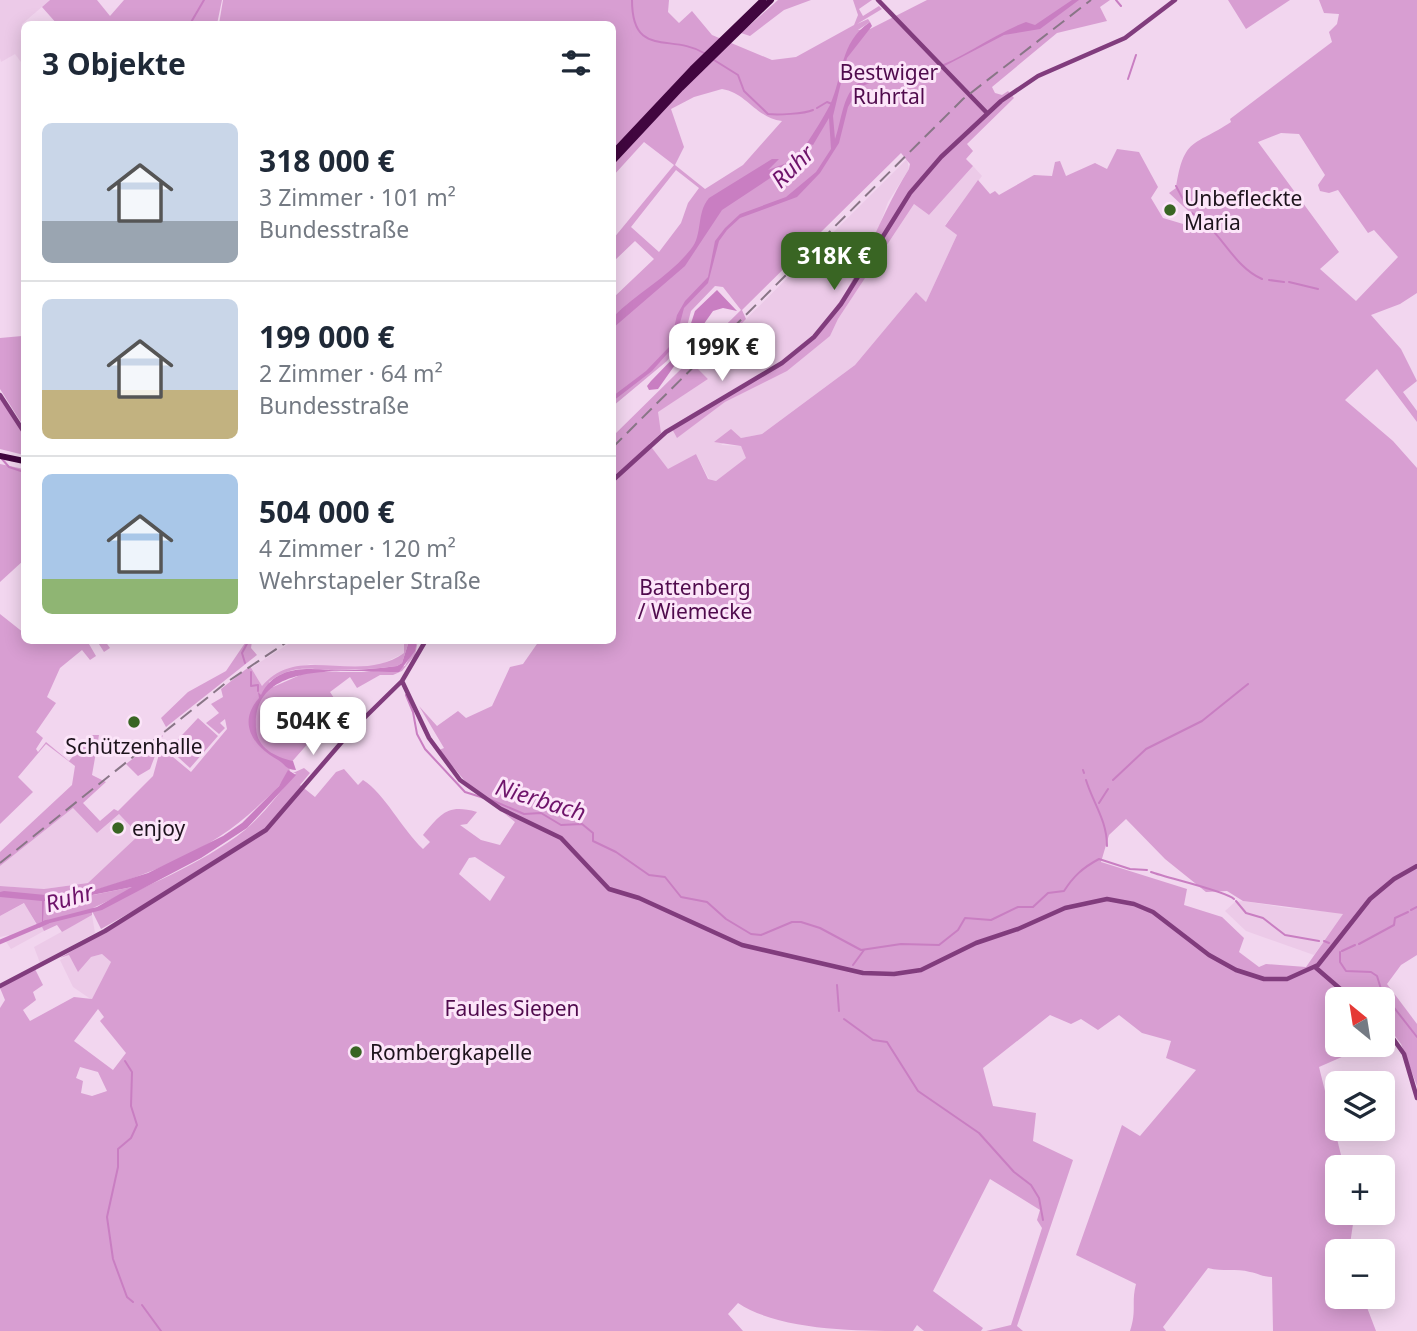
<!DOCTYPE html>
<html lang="de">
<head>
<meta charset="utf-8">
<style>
	body { margin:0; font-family:"Noto Sans",sans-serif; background:#f6f6f7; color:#1f2937; height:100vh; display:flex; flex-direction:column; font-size:26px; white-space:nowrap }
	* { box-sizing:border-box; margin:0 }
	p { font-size:23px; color:#747a83 }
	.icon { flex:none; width:38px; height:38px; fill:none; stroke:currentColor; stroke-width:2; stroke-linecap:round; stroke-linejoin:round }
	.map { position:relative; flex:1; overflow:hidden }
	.side { position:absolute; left:21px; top:21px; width:595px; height:623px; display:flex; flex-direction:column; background:#fff; border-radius:10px; box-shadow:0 4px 18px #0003 }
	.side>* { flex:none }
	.needle { width:46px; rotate:330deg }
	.tools { position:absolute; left:1325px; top:987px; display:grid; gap:14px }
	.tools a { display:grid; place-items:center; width:70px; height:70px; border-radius:10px; background:#fff; box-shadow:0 4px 18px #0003; font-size:35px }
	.price { position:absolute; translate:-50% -60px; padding:0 16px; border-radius:14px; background:#fff; color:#222; font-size:23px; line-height:46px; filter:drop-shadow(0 2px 4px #0008) }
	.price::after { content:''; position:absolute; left:50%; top:42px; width:21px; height:16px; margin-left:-10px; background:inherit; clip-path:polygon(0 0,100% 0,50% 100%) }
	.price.active { background:#396523; color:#fff }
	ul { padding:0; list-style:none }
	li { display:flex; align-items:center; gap:21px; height:175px; padding:0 21px }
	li+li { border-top:2px solid #e0e1e3 }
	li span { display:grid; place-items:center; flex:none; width:196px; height:140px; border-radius:10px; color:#555 }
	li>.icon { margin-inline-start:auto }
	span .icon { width:84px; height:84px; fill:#fffc; stroke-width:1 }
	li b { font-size:30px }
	h2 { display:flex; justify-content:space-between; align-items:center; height:84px; padding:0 21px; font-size:30px }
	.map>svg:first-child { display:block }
	.built { fill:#eccae8 }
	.green { fill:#d89ed2; fill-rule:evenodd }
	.water { fill:#c97ec2 }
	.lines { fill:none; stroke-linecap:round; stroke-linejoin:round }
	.stream { stroke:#c97ec2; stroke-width:2 }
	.river { stroke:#c97ec2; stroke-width:4.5 }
	.secondary { stroke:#813c7d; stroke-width:4.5 }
	.highway { stroke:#41063f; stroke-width:6 }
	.rail { stroke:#897687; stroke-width:2; stroke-dasharray:14 7; stroke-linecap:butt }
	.poi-dot { fill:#396523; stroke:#fce5f9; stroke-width:2.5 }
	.labels { text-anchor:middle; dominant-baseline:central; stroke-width:6; stroke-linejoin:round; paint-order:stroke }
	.park-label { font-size:21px; fill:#500b4d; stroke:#fce5f9 }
	.poi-label { font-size:21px; fill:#1d131c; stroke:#fce5f9; text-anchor:start }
	.water-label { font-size:23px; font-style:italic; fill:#6e136a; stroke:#fce5f9 }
</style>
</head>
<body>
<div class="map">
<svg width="1417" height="1331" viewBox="0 0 1417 1331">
	<rect width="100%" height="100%" fill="#f2d6ef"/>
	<path class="built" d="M0 0H50L22 24 24 60 21 62 15 54 1 62 0 58Z
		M907 159 909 169 888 202 876 235 837 306 818 330 789 356 672 426 678 437 725 402 765 381 830 336 838 319 914 204 929 215 973 166 982 176 945 225 957 235 926 302 916 292 855 365 762 434 741 438 734 434 721 445 741 446 747 458 716 481 709 479 696 454 668 470 649 444 661 433 657 412 708 379 696 368 721 343 741 361 723 342Z
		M293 641H404V653L376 667 331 668 310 664 268 679 262 686 251 668Z
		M73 808 97 833 119 814 140 835 89 883 44 889 0 886V866Z
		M1243 901 1288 908 1344 913 1314 955 1246 931 1225 911 1235 902Z
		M25 903 38 928 42 927 44 931 11 949 5 940 9 935 0 937V916Z
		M92 915 95 933 40 963 34 947Z
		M102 954 111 962 92 1000 73 987 60 960 69 955 91 957Z"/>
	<path class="green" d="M50 0H97L110 16 124 0H222L217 24H57L42 7Z
		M223 0H669L668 12 679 23 692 11 712 35 772 60 796 57 854 25 858 15 853 0H872L859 9 863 16 879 6 882 9 857 24 868 19 870 22 858 30 870 29 927 0H1110L1100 7 1107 21 1057 33 992 87 995 93 1002 95 1008 91 1014 98 967 144 973 151 966 159 973 166 929 215 914 204 838 319 830 336 787 371 725 402 677 438 671 427C716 397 769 376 808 340 857 294 874 224 909 169L910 164 901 153 742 310 746 319 724 342 741 361 721 344 697 368 708 379 658 412 661 433 649 444 668 469 696 454 708 479 716 481 746 458 741 446 714 442 731 429 741 438 762 434 855 365 916 292 926 302 957 235 945 226 978 180 990 194 995 191 999 195 1034 175 1052 176 1055 162 1060 161 1066 176 1095 163 1107 169 1117 149 1139 152 1158 187 1151 198 1163 218 1200 229 1207 220 1200 216 1198 220 1169 193 1176 188C1184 137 1193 147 1231 122L1230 119 1332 42 1329 32 1337 24 1339 14 1324 13 1319 0H1417V293L1400 304 1371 315 1401 349 1417 381 1403 392 1417 411V422L1377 369 1345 400 1393 441 1417 468V955L1401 965 1387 984 1417 1024V1086L1401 1044 1383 1020 1382 999H1337L1331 1010 1337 1018V1045H1356L1360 1049 1319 1067 1344 1167H1337V1213H1351L1353 1224 1349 1251H1337V1297H1363L1376 1331H1273L1272 1277C1262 1277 1258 1273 1250 1272 1236 1268 1223 1272 1208 1268L1163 1327 1166 1331H1130C1137 1310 1131 1303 1136 1284L1076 1255 1122 1125 1140 1136 1196 1070 1166 1058 1171 1041 1142 1033 1119 1015 1098 1030 1081 1019 1071 1024 1050 1015 983 1068 993 1106 1036 1113 1033 1141 1073 1160 1017 1326 1023 1331H986L1011 1325 1042 1228 1037 1220 1040 1210 990 1179 933 1291 983 1328 981 1331H924L917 1325 913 1331C858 1331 780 1331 738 1303L728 1314 743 1331H0V1008L5 1000 0 988 35 969 43 985 33 992 36 1000 23 1010 30 1021 74 997 92 999 111 962 102 954 91 957 78 972 69 955 60 958 142 910 140 907 101 929 92 911V915L62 932 57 925 44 931 42 927 39 928 24 903 0 916V886L44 889 88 883 139 835 119 814 97 833 73 808 0 866V852L72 785 75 766 46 744 18 777 33 792 0 824V614L24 633V640L105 641 110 648 104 652 97 641 89 644 96 656 90 660 82 650 60 668 47 697 56 703 36 732 43 738 36 749 38 752 46 742 69 761 92 735H99L92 775 106 782 83 803 100 821 114 809 118 811 153 776 161 747 191 772 227 729 225 719 220 723 225 728 219 734 206 723 219 713 211 704 223 697 221 689 250 666 262 686C298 642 359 686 404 653V641H409L402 663 397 666C375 669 352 670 331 670 305 669 292 665 269 682L273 687 307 672H364L405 666 418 641 415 655 402 671 393 675H380L357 688 350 677 330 692 340 707 289 765 290 772 288 771C282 787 268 796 257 807 213 849 150 875 91 891L93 895 132 887 133 889 93 908V912C144 886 201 865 245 830 264 814 280 792 296 773H293L304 768 310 773 300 785 315 797 336 772 344 769 358 785 363 780C385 794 401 828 423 849L430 842 423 835C442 813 447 804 477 812L467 824 460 825 481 840 500 845 515 822 464 780 439 750 444 748 419 706 437 726 458 711 466 718 492 706 510 667 523 664 539 641 612 640 613 436 741 310 723 287 715 286 691 311 683 342 667 361 613 406V298L654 259 635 241 613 262V239L674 165 644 142 613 176 612 24H219ZM722 89C747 93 756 118 782 121L743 165 705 189 675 165 684 147 671 109 694 97ZM1281 133 1299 134 1325 175 1318 185 1320 191 1329 193 1338 190 1368 233 1374 230 1398 257 1356 301 1320 269 1339 252 1258 142ZM676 170 699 188 688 203 681 223 659 252 631 227ZM1126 819 1165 859 1206 892 1227 891 1243 901 1343 914 1306 967 1266 964 1259 967 1239 952 1244 938 1222 917 1184 905 1187 889 1101 862 1109 835ZM475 857 505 877 490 901 459 874 469 858ZM98 1009 104 1017 100 1021 126 1053 113 1070 74 1041ZM80 1067 98 1072 107 1091 92 1096 81 1093 83 1081 76 1078Z
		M778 0H811L784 10 750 36 741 33Z
		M1228 0H1290L1246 29Z
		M22 336 24 340V427L0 389V338Z
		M0 398 24 434V455L0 449Z
		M0 464 24 469V560L0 582Z
		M247 640 252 641 251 648 257 655 166 727 161 718 188 692 226 671Z
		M198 718 218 736 190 768 169 749Z
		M163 735 150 769 138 776 126 764Z"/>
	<path class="water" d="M1072 0H1079L1040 29 1004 35 937 70 917 76 882 78 860 87 848 107 839 143 820 173 797 197 740 218 727 230 719 241 708 283 684 308 674 346 652 371 613 401V396L646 371 670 346 677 315 685 301 708 277 715 241 725 228 740 214 786 197 816 172 831 149 829 118 813 145 807 143C815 131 823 118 830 105 844 74 839 43 870 22L872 26 847 58 833 116 835 139C841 123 842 101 853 88 871 68 906 75 930 69 963 59 993 34 1026 22L1035 25Z
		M806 145 809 147 808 153 722 210 685 266 613 328V317C638 292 669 277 691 249 703 235 696 213 709 198L772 159H779L768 170 787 163Z
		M717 290 737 311 723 308 713 311 658 389 649 390 647 386 651 381 683 348 695 311Z
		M409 641H417L415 651 399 672C355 673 251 657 256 728 257 748 275 757 293 761L296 770C286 770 286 765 278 760 253 746 237 723 259 698L258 692 261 695C275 667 302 668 329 670 351 671 375 669 397 666L402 663Z
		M288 770 296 775 247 828 201 858 102 910 42 925V901L0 897V892L4 891 66 897 88 892 89 896 62 901H44L43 921 97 907 132 887 92 895 91 891 148 873 223 836 242 823 279 786Z"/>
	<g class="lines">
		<path class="stream" d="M632 0C632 59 671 33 704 53
			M1116 0 1121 6
			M190 24 204 0
			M714 60 738 75 744 91 768 114C777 115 804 114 813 110
			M1128 79 1136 55
			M817 108 827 102 832 104
			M1176 186 1185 203
			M1192 213 1199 218
			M1203 221C1224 238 1236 268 1262 279
			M1269 280 1284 282
			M1289 282 1318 289
			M2 459 9 467 24 472
			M245 663 242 653 249 640
			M251 672V686L258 685V691
			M406 695 413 712 417 734 425 749 465 792 484 798
			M1083 770 1084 773
			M1086 780C1093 803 1107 820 1107 846
			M1113 780 1146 749 1202 721 1248 684
			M489 799 524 814 541 813 561 825 582 824 593 833V841L616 852 649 875 665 877 681 897 707 902 726 919 751 934 761 935 792 922H801L820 928 861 950 901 944 939 945 958 930 965 918 991 920 1018 907H1033L1048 893 1064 891C1073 877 1082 868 1099 859L1130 869 1147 870
			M1099 803 1108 789
			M1151 872C1167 878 1226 891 1234 899
			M1236 901 1246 913 1263 918 1285 935 1319 941
			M1411 910 1417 907
			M1324 941 1329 943
			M1359 944 1394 925 1395 918 1408 912
			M1342 951 1355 945
			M1340 952V962L1346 971 1371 972 1377 976 1381 989 1390 995 1392 1005 1417 1037
			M853 965 864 950
			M837 985 839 1011
			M844 1019 873 1040 887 1042 918 1091 979 1133 1014 1172 1031 1185 1039 1198 1043 1220
			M125 1061 132 1072 131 1106 137 1125 131 1138 118 1149V1167L107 1217 113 1259 127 1297 133 1302
			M142 1305 161 1331"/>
		<path class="river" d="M0 942 47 922"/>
		<path class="secondary" d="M878 0 987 113
			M0 395 24 432
			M612 481 666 432 782 363 814 337 841 304 910 193 941 157 1001 101 1038 76 1125 38 1175 0
			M402 681 429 738 460 780 501 809 561 838 609 889 639 898 742 945 863 973 894 974 921 970 976 943 1018 929 1065 908 1107 899 1134 904 1153 912 1209 955 1236 970 1264 979H1287L1318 965 1370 899 1394 879 1417 866
			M1315 967 1352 999
			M0 986 105 931 266 830 353 729 402 681 426 640
			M1382 1023 1404 1054 1417 1098"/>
		<path class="highway" d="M612 154 692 69 763 0
			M612 162 681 88 771 0
			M0 456 24 461"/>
		<path class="rail" d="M612 448 963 99 1091 0
			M0 863 227 682 290 640"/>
	</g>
	<g class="poi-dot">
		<circle cx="1170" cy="210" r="7"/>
		<circle cx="134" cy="722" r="7"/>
		<circle cx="118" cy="828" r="7"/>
		<circle cx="356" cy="1052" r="7"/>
	</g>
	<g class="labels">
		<g class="park-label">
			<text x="889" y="72">Bestwiger<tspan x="889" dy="24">Ruhrtal</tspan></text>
			<text x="695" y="587">Battenberg<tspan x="695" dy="24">/ Wiemecke</tspan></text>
			<text x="512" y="1008">Faules Siepen</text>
		</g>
		<g class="poi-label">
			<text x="1184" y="198">Unbefleckte<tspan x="1184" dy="24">Maria</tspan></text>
			<text x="134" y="746" text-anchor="middle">Schützenhalle</text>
			<text x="132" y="828">enjoy</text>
			<text x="370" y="1052">Rombergkapelle</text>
		</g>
		<g class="water-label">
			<text transform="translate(792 166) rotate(-44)">Ruhr</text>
			<text transform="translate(541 799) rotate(17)">Nierbach</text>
			<text transform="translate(69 897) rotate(-16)">Ruhr</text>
		</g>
	</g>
</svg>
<div class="tools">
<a><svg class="needle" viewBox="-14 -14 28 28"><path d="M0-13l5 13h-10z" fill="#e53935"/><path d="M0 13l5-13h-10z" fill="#747a83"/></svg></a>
<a><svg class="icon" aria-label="layers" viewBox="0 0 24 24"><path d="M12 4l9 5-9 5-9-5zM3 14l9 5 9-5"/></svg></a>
<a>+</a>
<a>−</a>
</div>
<b class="price active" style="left:834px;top:292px">318K €</b>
<b class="price" style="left:722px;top:383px">199K €</b>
<b class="price" style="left:313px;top:757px">504K €</b>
<section class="side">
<h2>3 Objekte<svg class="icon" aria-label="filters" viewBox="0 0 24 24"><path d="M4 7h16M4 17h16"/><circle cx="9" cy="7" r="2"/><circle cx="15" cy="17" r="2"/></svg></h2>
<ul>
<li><span style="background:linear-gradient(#c9d6e8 70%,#9aa5b1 0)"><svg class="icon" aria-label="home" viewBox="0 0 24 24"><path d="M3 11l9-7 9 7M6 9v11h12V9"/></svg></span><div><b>318 000 €</b><p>3 Zimmer · 101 m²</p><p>Bundesstraße</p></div></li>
<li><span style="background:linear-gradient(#c9d6e8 65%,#c2b280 0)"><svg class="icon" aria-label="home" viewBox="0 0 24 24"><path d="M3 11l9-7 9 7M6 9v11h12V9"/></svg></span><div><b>199 000 €</b><p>2 Zimmer · 64 m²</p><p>Bundesstraße</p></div></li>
<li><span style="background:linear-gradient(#a9c7e8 75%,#8fb573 0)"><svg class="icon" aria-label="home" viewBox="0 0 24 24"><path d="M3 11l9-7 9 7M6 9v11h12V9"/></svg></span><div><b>504 000 €</b><p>4 Zimmer · 120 m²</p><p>Wehrstapeler Straße</p></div></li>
</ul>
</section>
</div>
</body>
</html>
